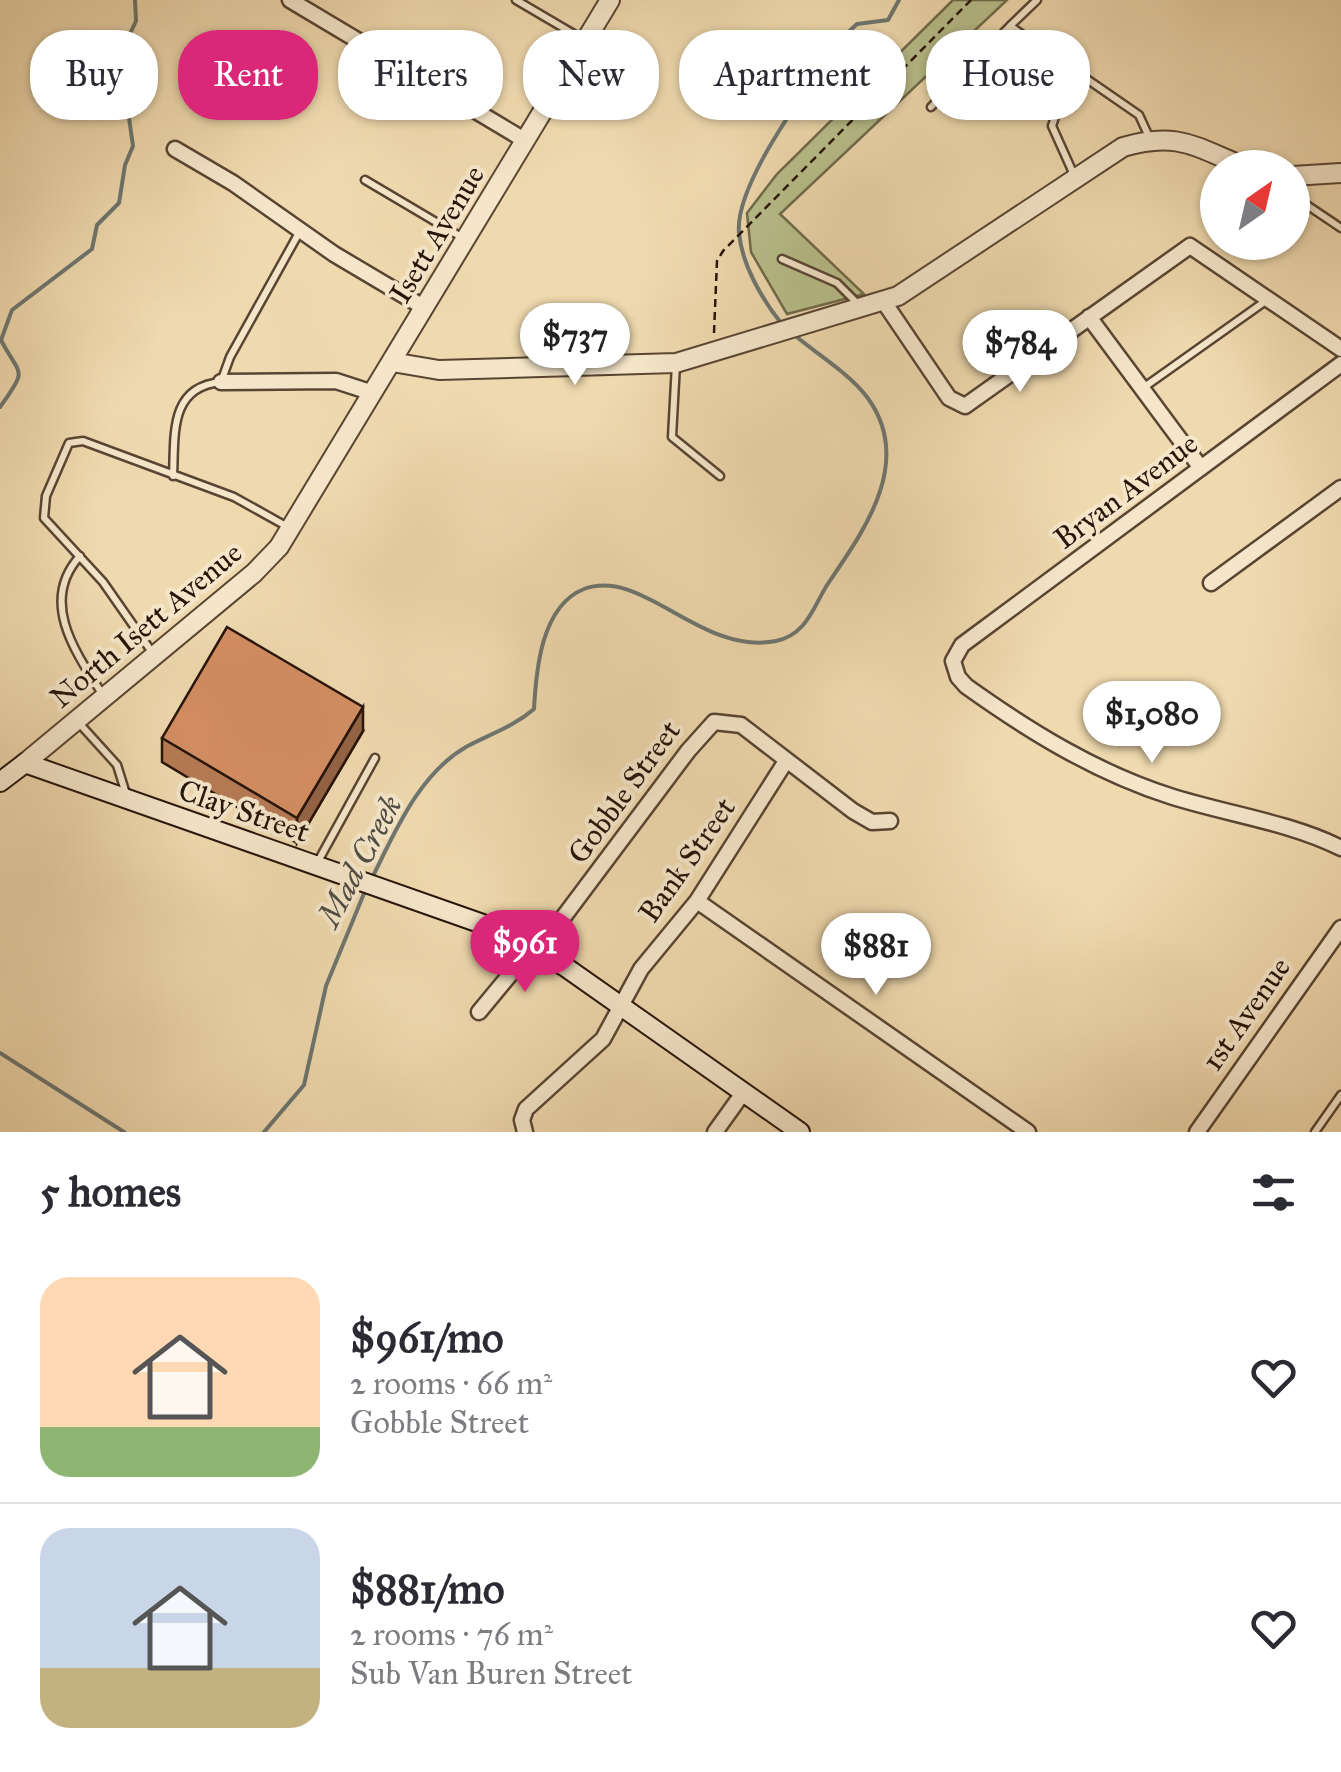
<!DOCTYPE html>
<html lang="en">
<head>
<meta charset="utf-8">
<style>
	body { margin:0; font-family:"IM FELL Great Primer",serif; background:#f7f7f7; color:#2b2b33; height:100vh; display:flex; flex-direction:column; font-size:38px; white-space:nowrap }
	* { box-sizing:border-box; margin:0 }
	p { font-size:32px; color:#7c7c81 }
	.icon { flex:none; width:55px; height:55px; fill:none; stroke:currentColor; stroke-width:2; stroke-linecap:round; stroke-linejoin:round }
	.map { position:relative; height:1132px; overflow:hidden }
	.details { display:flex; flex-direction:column; background:#fff; flex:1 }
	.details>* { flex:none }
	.guide { position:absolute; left:30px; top:30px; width:1282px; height:90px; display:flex; gap:20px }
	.needle { width:65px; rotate:34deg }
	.fabs { position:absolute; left:1200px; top:150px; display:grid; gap:20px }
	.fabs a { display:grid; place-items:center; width:110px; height:110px; border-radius:50%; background:#fff; box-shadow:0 2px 8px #0004; font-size:50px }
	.price { position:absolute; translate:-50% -85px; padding:0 22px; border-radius:35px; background:#fff; color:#222; font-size:32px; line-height:65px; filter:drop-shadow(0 2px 5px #0008) }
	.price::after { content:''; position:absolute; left:50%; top:60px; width:30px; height:22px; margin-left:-15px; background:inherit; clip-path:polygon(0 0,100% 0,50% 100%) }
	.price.selected { background:#db2777; color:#fff }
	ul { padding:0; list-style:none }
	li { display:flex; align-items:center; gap:30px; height:250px; padding:0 40px }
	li+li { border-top:2px solid #e1e1e2 }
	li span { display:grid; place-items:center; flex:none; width:280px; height:200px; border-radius:30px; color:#555 }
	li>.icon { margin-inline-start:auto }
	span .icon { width:120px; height:120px; fill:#fffc; stroke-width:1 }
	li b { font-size:42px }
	h2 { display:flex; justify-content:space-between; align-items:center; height:120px; padding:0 40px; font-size:42px }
	.chip { padding:0 35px; border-radius:40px; background:#fff; box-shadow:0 2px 8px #0004; font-size:35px; line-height:90px }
	.chip.selected { background:#db2777; color:#fff }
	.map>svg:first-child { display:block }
	.green { fill:#b8bf8b; stroke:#706a4a; stroke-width:2.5 }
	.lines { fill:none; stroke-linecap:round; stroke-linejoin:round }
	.stream { stroke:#6e7670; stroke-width:4 }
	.service-casing { stroke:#594533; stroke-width:11 }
	.minor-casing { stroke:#594533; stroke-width:19 }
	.tertiary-casing { stroke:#594533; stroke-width:22 }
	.secondary-casing { stroke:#27140a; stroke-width:22 }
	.path { stroke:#27140a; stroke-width:2.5; stroke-dasharray:8 5; stroke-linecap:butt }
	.service { stroke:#f5e6ca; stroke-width:6 }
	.minor { stroke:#f5e6ca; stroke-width:14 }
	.tertiary { stroke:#f5e6ca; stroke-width:18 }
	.secondary { stroke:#f5e6ca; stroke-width:18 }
	.wall { fill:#b57a54; stroke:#27140a; stroke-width:2.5 }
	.shaded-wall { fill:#946345; stroke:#27140a; stroke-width:2.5 }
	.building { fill:#d38e62; stroke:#27140a; stroke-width:2.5 }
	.labels { text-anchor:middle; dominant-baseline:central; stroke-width:8; stroke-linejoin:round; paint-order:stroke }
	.street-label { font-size:30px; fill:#27140a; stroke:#f5e6ca }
	.water-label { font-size:32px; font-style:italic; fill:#504d46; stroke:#f5e6ca }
</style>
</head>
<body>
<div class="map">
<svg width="1341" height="1132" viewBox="0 0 1341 1132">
	<rect width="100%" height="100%" fill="#efd9ae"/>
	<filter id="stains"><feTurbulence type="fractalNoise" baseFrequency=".002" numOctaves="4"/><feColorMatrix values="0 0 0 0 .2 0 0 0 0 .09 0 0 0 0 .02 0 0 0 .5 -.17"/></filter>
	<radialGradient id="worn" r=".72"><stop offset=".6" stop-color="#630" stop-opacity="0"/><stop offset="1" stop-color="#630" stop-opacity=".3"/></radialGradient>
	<path class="green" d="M953 0H1007L780 214 864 294 787 314 751 252 747 213 777 174Z"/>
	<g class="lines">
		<path class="stream" d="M781 323C762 299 742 265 739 233 734 183 811 85 838 42L857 24 888 20 899 0
			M0 407C29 367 20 377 1 340L12 310 92 249 97 225 119 203 125 165 133 146 120 55 136 21 135 0
			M372 878C395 832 419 774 466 747 490 734 513 727 534 709 536 671 541 606 584 589 643 567 701 656 776 641 808 634 813 606 829 582 866 528 914 460 867 397 848 372 815 353 792 333
			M0 1053 124 1132
			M264 1132 304 1085 326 986 365 891"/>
		<defs>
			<path id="service" d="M516 0 584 40
				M1037 0 1010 26 1139 115 1150 139
				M1070 86 1079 74
				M1061 98 1052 126 1074 175
				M931 107 1010 26
				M365 180 463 238
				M1292 195 1341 228
				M782 259 837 283 858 304
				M676 364 672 437 720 476
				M1143 388 1267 300
				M173 476C175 434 169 387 221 382L230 357 300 231
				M80 556C39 601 75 652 103 695
				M154 655 103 582 44 518 46 496 69 443 83 441 234 497 286 526
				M78 722 117 765 126 794
				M316 865 375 758
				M1315 1132 1341 1095"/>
			<path id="minor" d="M290 0 526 141
				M175 149 233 183 334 254 425 308
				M884 302 949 398 965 406 1190 246 1341 349
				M1089 317 1201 468
				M1341 364 962 645 953 661 958 677 966 686C1029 731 1095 772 1170 796 1226 814 1289 822 1341 848
				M221 382 336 381 373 393
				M1211 583 1341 488
				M697 901 1028 1132
				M538 951 688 751 714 722 741 725 853 811 872 822 890 821
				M479 1012 532 948
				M525 1132 522 1120 526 1109 603 1039 641 969 697 901 786 761
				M715 1132 743 1093
				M1197 1132 1341 928"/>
			<path id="tertiary" d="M1292 176 1341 173
				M392 362 439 370 676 363 898 296 1123 147C1180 130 1198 149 1248 168
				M25 763 254 573 279 547 610 0"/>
			<path id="secondary" d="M0 782 25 763 494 928 564 966 800 1132"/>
		</defs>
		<use href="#service" class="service-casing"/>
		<use href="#minor" class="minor-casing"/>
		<use href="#tertiary" class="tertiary-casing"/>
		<use href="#secondary" class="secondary-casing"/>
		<path class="path" d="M714 333 717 261 723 251 971 0"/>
		<use href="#service" class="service"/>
		<use href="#minor" class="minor"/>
		<use href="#tertiary" class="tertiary"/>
		<use href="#secondary" class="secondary"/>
	</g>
	<path class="wall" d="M363 731 297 843 162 762V738Z"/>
	<path class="shaded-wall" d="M363 707V731L297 843V818Z"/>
	<path class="building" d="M227 627 363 707 297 818 162 738Z"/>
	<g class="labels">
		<g class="street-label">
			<text transform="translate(437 234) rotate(-59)">Isett Avenue</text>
			<text transform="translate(1126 491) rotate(-37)">Bryan Avenue</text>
			<text transform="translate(146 625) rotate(-40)">North Isett Avenue</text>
			<text transform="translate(624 792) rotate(-54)">Gobble Street</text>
			<text transform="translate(244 811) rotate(19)">Clay Street</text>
			<text transform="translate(687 860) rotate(-55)">Bank Street</text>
			<text transform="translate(1246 1014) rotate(-55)">1st Avenue</text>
		</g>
		<g class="water-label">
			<text transform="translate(360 861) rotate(-62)">Mad Creek</text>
		</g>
	</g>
	<rect width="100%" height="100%" filter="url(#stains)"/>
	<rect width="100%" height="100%" fill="url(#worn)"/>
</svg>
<div class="fabs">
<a><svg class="needle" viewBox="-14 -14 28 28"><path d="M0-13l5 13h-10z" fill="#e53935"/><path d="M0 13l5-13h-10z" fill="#7c7c81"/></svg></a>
</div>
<b class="price" style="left:575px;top:388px">$737</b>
<b class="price" style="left:1020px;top:395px">$784</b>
<b class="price" style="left:1152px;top:766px">$1,080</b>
<b class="price selected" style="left:525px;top:995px">$961</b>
<b class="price" style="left:876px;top:998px">$881</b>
<div class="guide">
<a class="chip">Buy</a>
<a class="chip selected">Rent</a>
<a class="chip">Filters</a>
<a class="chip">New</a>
<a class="chip">Apartment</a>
<a class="chip">House</a>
</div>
</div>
<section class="details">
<h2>5 homes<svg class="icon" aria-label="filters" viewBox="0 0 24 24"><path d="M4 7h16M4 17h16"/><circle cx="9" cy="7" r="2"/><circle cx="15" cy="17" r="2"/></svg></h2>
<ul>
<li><span style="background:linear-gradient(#ffd9b3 75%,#8fb573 0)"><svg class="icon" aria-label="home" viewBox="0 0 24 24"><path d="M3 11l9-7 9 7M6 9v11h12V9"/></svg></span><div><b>$961/mo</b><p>2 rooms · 66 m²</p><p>Gobble Street</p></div><svg class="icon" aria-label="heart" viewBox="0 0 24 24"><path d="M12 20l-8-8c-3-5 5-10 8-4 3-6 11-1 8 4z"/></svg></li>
<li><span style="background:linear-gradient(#c9d6e8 70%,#c2b280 0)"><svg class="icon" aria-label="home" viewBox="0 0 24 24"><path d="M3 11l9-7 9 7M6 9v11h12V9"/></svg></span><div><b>$881/mo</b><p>2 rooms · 76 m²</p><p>Sub Van Buren Street</p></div><svg class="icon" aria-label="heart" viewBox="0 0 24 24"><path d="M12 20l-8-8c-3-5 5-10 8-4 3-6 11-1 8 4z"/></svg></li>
</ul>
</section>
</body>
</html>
